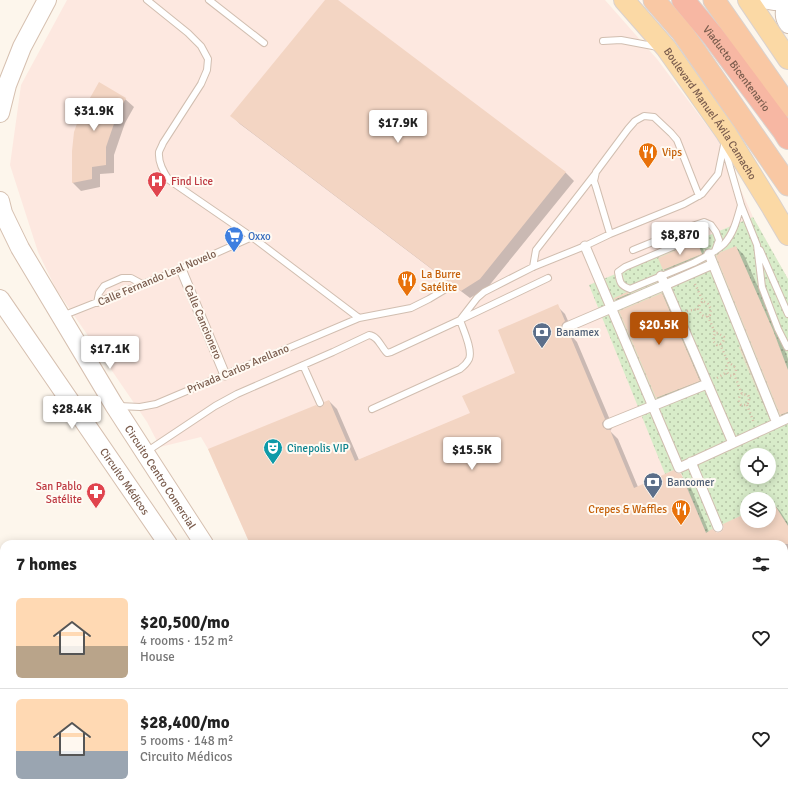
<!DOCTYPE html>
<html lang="en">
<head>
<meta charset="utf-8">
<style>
	body { margin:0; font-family:Signika,sans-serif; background:#f6f6f6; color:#222; height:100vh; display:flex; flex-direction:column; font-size:15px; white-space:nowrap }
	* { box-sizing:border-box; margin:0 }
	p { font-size:13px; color:#767676 }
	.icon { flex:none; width:22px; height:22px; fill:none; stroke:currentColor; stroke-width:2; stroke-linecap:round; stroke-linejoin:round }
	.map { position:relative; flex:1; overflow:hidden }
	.sheet { position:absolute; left:0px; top:540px; width:788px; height:256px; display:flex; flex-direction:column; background:#fff; border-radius:12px 12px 0 0; box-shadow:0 2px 10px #0003 }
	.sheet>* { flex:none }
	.fabs { position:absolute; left:740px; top:448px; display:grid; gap:8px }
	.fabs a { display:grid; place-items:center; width:36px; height:36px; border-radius:50%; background:#fff; box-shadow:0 2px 10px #0003; font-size:20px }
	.price { position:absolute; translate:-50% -34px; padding:0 9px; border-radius:4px; background:#fff; color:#222; font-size:13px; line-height:26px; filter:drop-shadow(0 1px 2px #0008) }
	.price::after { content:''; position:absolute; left:50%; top:24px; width:12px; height:9px; margin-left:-6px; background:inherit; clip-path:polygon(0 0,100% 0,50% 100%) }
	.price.current { background:#b45309; color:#fff }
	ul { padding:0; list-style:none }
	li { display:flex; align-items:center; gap:12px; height:100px; padding:0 16px }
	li+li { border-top:1px solid #e0e0e0 }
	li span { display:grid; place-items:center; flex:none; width:112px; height:80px; border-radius:6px; color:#555 }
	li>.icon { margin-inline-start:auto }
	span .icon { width:48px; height:48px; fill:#fffc; stroke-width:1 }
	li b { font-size:17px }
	h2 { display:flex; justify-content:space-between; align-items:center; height:48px; padding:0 16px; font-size:17px }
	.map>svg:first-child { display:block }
	.commercial { fill:#fde8e0; fill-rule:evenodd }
	.grass { fill:url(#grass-dots); fill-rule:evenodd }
	.shadow { fill:#0003 }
	.building { fill:#f3d5c3 }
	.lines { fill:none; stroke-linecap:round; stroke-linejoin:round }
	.service-casing { stroke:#d1beb0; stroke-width:8 }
	.pedestrian-casing { stroke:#d1beb0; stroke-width:11 }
	.minor-casing { stroke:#d1beb0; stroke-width:14 }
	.tertiary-casing { stroke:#d1beb0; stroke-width:18 }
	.secondary-casing { stroke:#d6c0b0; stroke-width:20 }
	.primary-casing { stroke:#dad1cd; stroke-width:22 }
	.trunk-casing { stroke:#dad1cd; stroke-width:23 }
	.motorway-casing { stroke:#dad1cd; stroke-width:24 }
	.path { stroke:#d9b8a5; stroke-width:2.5; stroke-dasharray:1 3; stroke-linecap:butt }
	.service { stroke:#fff; stroke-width:6 }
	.pedestrian { stroke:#fff; stroke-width:9 }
	.minor { stroke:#fff; stroke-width:12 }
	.tertiary { stroke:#fff; stroke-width:16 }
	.secondary { stroke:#fff; stroke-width:18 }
	.primary { stroke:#fbd9a5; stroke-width:20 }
	.trunk { stroke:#f9c8a4; stroke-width:21 }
	.motorway { stroke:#f7b7a3; stroke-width:22 }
	.labels { text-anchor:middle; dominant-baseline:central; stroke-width:4; stroke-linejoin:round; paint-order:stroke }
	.street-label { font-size:11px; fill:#7a5c4d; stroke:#fffaf3 }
	.food-label { font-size:11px; fill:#c56008; stroke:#fffaf3; text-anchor:start }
	.health-label { font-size:11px; fill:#be3a42; stroke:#fffaf3; text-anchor:start }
	.shop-label { font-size:11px; fill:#366cbe; stroke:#fffaf3; text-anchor:start }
	.service-label { font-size:11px; fill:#4e5e75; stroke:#fffaf3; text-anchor:start }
	.culture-label { font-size:11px; fill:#0d838f; stroke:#fffaf3; text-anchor:start }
</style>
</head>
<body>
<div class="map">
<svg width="788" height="796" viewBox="0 0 788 796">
	<defs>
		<pattern id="grass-dots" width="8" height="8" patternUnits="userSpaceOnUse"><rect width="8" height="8" fill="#d8ecc9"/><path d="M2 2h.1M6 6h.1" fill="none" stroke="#b4c2a5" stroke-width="1.8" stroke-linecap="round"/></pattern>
	</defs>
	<rect width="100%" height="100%" fill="#fdf6ec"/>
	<path class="commercial" d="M67 0H605L657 59 720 143 753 217 788 279V796H360L359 792H784V544H250L208 449 201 437 160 447 147 422 56 289 38 252 10 165 21 85ZM747 455H769V477H747ZM747 499H769V521H747Z"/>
	<path class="grass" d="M753 217 788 279V526L772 501 769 499H747V513L706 533 679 468 665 474 589 285ZM747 455H769V477H747Z"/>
	<path class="shadow" d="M326 0H336L566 173 574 181 488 287 470 298 240 124 232 116Z
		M125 99 134 107 125 123 114 155V173L100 174V187L81 191 73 183V151Z
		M697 243 703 249 707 260 670 276 664 270 660 258Z
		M736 247 744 255 781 339 788 359V421L781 414Z
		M627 294H629L637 302 623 308 615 299Z
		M662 294 670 302 707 389 665 406 657 398Z
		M557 306 565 314 572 330 570 332V334L577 342 613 427 610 431 618 439 638 487 676 474 680 475 689 483 709 532 717 534 721 533 747 514V521H769V504L772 502 780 511 788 523V796H362L360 792H784V544H251L317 408H322L329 401 337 409 359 460 472 413 516 374Z
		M741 349 748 356 775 425 770 420Z
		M132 792H269L270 796H133Z"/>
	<path class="building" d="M325 0H338L566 172 480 279 461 291 230 116Z
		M99 82 126 98 117 115 106 147V165L92 167V179L72 183V151L74 132 84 104 86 105Z
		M697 241 702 254 663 270 658 258Z
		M736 246 773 330 788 370V412L780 415 716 256 721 252Z
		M627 292 630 293 614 300V298Z
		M662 293 700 381 656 398 619 311Z
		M558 304 565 321 562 324 561 329 564 332 569 333 605 419 602 423 603 427 607 430H610L634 488 674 470 676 473 681 474 706 533 712 529 717 533 721 532 724 528 723 524 747 513V521H769V496L788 526V544H250L208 449 316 405 318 407H321L324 405V402L329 400 355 461 470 413 462 396 515 373 498 330Z
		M739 347H740L769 420Z"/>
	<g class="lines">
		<defs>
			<path id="service" d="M147 0 188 33 201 46 208 59 207 70 201 84 163 143C162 146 160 149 159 152 158 163 164 173 169 180L252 237 359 318
				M209 0 264 43
				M603 41 621 40 658 47
				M724 146 741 205 757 245 762 287 778 329 787 347
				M610 234 596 187 594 181 596 172 628 129 635 121 644 116 654 117 671 133 677 140 699 196
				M696 237 625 267 618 272C620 283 620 285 630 289 651 280 672 272 693 263 703 258 716 252 724 244 734 233 737 219 741 205
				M633 250 692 226 704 222 711 225 716 232 719 240 715 251
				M760 250 788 314
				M533 267 536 250 595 174
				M97 303 99 293 104 286 122 278H131L142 284
				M62 316 181 269 252 237
				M303 365 320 403
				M119 406 140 407 156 404 359 318 411 308 429 299 444 290
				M372 409 460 369C464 366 467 363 469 359 473 350 463 329 460 320L548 278
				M146 452 215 406 237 394 333 352 369 335C378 336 381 347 387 353L391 352 460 320 477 298 484 292 533 267 585 246 610 234 684 204 702 194 718 174 725 140"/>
			<path id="pedestrian" d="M585 246 679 468 788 418
				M709 254 713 264
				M181 269 225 375
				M567 327 665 285 661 276
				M608 424 707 384
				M733 443 665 285 713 264 777 423
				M691 462 718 527"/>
			<path id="minor" d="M0 583 4 589
				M107 792 108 796"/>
			<path id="tertiary" d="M763 0 775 2H788
				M787 2C783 11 782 17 788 25"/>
			<g id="secondary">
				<path d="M0 113 7 85 22 47 47 0"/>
				<path id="s1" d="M0 201 3 213 20 248 114 405 204 544"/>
				<path id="s2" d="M0 299 168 544"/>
				<path d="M333 792 334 796"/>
				<path d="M289 796 290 792"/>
			</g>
			<g id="primary">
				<path id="s3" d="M624 0 666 48 726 133 771 206 788 235"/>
				<path d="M748 0 788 59"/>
			</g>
			<path id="trunk" d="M654 0 682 32 788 185
				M714 0 788 106"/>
			<g id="motorway">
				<path id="s4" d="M683 0 713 36 783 130 788 138"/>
			</g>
		</defs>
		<use href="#service" class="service-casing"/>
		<use href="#pedestrian" class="pedestrian-casing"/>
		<use href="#minor" class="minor-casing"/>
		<use href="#tertiary" class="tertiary-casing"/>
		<use href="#secondary" class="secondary-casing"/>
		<use href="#primary" class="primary-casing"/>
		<use href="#trunk" class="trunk-casing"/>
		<use href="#motorway" class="motorway-casing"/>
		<path class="path" d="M695 284 703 301 708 304 711 309 710 315 705 317 702 315 698 309 700 304 703 301
			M687 311 698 309
			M708 316 715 333H718L724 337C724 342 722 344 717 345L713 341 714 336 715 333
			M720 344 729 364H731L736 368C736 373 733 377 729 375 726 371 724 367 729 364
			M734 374 742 394 748 395C750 399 749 401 747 405H741C738 401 738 397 742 394
			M717 378 727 372
			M747 405 754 423
			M0 767 4 765"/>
		<use href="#service" class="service"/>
		<use href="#pedestrian" class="pedestrian"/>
		<use href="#minor" class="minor"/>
		<use href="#tertiary" class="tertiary"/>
		<use href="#secondary" class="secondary"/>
		<use href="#primary" class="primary"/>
		<use href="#trunk" class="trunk"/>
		<use href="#motorway" class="motorway"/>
	</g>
	<defs>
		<symbol id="restaurant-pin" viewBox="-11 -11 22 30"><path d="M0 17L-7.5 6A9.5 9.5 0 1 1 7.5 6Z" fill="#e8710a" stroke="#fffaf3"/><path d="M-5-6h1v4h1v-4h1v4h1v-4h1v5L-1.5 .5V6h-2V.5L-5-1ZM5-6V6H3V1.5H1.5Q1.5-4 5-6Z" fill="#fff"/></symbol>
		<symbol id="hospital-pin" viewBox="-11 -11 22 30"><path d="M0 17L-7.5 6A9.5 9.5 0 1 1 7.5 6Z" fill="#e0444e" stroke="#fffaf3"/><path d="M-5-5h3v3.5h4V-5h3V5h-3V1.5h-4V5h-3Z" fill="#fff"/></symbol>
		<symbol id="supermarket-pin" viewBox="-11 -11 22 30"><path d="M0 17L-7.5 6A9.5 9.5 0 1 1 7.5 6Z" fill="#3f7fe0" stroke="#fffaf3"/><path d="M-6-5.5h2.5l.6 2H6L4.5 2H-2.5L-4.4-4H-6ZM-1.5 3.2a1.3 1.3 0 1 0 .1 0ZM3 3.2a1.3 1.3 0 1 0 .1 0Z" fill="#fff"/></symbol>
		<symbol id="bank-pin" viewBox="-11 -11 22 30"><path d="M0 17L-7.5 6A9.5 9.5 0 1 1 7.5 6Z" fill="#5c6f8a" stroke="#fffaf3"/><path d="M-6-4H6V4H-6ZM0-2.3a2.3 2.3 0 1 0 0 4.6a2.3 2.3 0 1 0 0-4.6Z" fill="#fff"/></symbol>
		<symbol id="theatre-pin" viewBox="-11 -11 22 30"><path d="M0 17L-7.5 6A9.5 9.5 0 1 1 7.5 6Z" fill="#0f9aa8" stroke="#fffaf3"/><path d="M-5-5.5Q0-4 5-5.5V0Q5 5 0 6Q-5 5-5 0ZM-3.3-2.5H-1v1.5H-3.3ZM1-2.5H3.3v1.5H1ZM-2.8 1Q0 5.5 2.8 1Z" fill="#fff"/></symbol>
		<symbol id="pharmacy-pin" viewBox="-11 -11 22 30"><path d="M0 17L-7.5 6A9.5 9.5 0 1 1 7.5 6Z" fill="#e0444e" stroke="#fffaf3"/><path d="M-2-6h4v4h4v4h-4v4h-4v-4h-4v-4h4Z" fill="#fff"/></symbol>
	</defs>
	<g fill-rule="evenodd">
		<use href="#restaurant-pin" x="637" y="141" width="22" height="30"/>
		<use href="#hospital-pin" x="146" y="170" width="22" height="30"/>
		<use href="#supermarket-pin" x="223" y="225" width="22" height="30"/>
		<use href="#restaurant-pin" x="396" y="269" width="22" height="30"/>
		<use href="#bank-pin" x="531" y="321" width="22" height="30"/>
		<use href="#theatre-pin" x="262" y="437" width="22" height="30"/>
		<use href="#bank-pin" x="642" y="471" width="22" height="30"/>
		<use href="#pharmacy-pin" x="85" y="481" width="22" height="30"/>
		<use href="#restaurant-pin" x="670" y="498" width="22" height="30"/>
	</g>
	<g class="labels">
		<g class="street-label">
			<text stroke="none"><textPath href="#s4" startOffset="87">Viaducto Bicentenario</textPath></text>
			<text stroke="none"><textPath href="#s3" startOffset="143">Boulevard Manuel Ávila Camacho</textPath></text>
			<text transform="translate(157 278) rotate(-23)">Calle Fernando Leal Novelo</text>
			<text transform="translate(203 322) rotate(67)">Calle Cancionero</text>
			<text transform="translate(238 369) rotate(-23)">Privada Carlos Arellano</text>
			<text stroke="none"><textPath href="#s1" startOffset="320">Circuito Centro Comercial</textPath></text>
			<text stroke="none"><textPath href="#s2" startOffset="221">Circuito Médicos</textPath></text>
		</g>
		<g class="food-label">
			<text x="662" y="152">Vips</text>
			<text x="421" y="274">La Burre<tspan x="421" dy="13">Satélite</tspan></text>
			<text x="667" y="509" text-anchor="end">Crepes &amp; Waffles</text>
		</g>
		<g class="health-label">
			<text x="171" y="181">Find Lice</text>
			<text x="82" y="486" text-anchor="end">San Pablo<tspan x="82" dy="13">Satélite</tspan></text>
		</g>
		<g class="shop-label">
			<text x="248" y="236">Oxxo</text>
		</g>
		<g class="service-label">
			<text x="556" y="332">Banamex</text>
			<text x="667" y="482">Bancomer</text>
		</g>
		<g class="culture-label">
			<text x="287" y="448">Cinepolis VIP</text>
		</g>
	</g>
</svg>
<div class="fabs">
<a><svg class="icon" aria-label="locate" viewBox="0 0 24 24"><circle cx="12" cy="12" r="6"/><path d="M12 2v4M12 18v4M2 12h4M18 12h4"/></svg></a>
<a><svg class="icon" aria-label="layers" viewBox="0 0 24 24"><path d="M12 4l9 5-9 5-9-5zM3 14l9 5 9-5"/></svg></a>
</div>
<b class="price" style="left:94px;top:132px">$31.9K</b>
<b class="price" style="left:398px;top:144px">$17.9K</b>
<b class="price" style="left:680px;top:256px">$8,870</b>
<b class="price current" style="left:659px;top:346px">$20.5K</b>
<b class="price" style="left:110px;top:370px">$17.1K</b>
<b class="price" style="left:72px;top:430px">$28.4K</b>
<b class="price" style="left:472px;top:471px">$15.5K</b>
<section class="sheet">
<h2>7 homes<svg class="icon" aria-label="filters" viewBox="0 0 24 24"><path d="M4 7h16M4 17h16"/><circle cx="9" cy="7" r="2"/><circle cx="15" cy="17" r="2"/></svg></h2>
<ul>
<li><span style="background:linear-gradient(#ffd9b3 60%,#b9a48a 0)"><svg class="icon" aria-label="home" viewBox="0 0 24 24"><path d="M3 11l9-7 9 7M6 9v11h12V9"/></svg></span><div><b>$20,500/mo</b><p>4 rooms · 152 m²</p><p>House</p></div><svg class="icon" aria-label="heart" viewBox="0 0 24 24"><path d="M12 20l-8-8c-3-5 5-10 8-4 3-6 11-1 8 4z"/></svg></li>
<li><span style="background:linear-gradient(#ffd9b3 65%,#9aa5b1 0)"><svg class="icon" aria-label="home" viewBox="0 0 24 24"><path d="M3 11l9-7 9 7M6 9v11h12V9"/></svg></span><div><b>$28,400/mo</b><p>5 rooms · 148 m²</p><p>Circuito Médicos</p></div><svg class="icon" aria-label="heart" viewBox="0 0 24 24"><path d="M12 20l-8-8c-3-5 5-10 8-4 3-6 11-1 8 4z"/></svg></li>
</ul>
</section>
</div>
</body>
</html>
